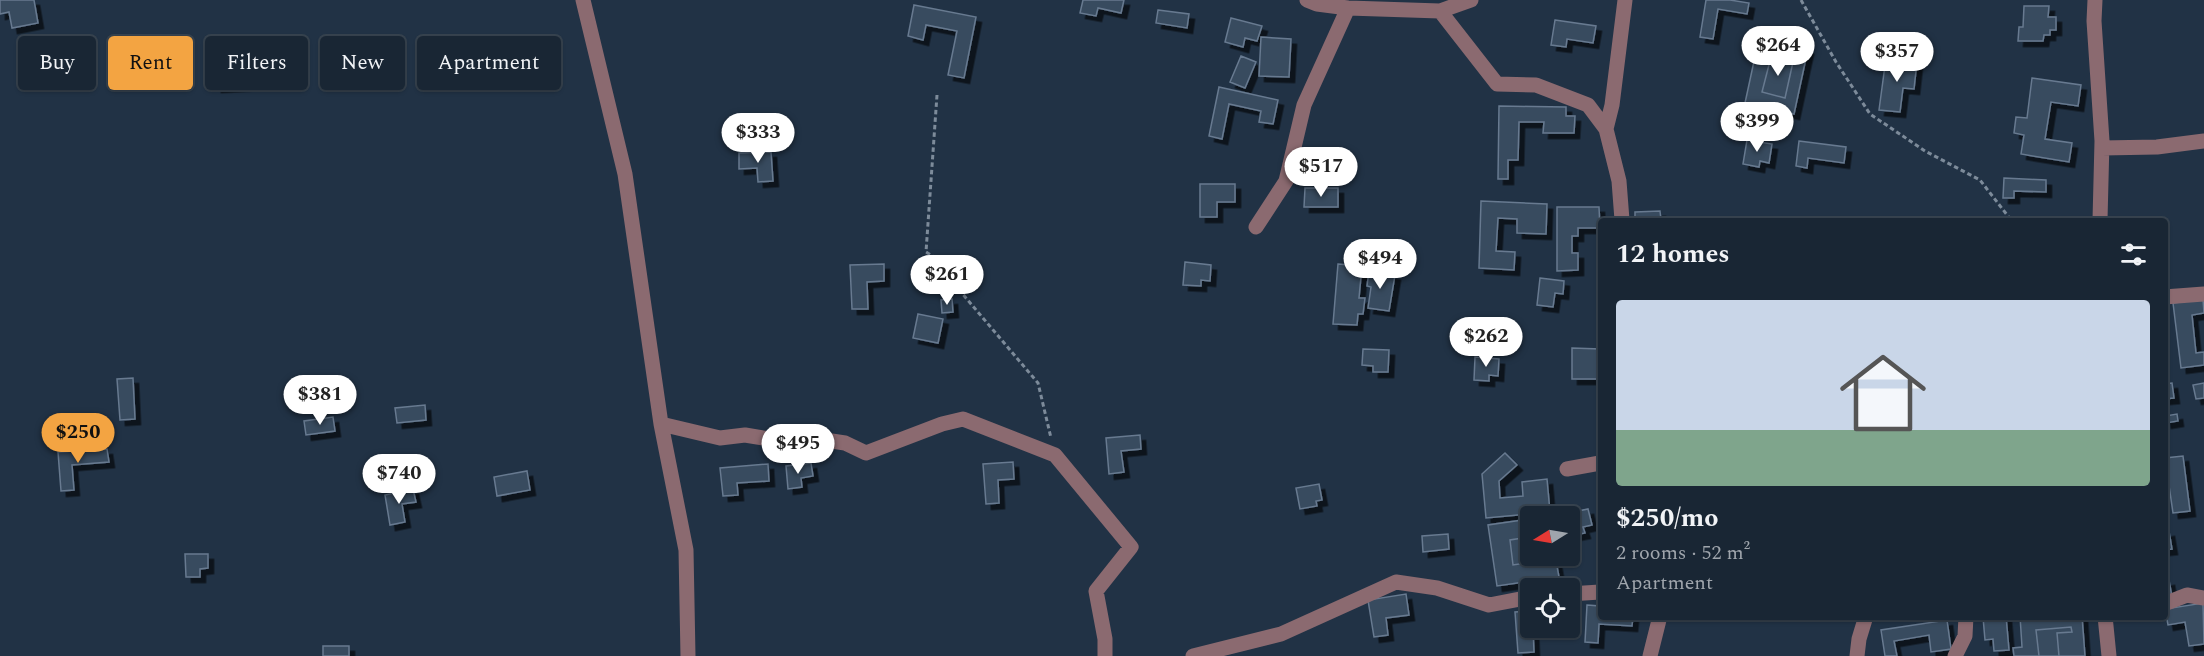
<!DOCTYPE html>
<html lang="en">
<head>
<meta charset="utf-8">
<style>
	body { margin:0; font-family:Spectral,serif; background:#222e3c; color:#f1f3f6; height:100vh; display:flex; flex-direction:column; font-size:22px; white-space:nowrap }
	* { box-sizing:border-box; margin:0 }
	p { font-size:20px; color:#9fa5ac }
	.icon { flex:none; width:33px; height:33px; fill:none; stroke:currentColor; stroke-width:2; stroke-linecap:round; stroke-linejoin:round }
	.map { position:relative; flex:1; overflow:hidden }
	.sheet { position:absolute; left:1598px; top:218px; width:570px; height:402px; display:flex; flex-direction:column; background:#192634; border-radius:6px; box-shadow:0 2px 4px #0004,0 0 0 2px #37434f }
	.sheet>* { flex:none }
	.top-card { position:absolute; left:18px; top:36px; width:570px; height:54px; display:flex; gap:12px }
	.needle { width:39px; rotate:259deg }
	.tools { position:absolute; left:1520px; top:506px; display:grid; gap:12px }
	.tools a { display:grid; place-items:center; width:60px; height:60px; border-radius:6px; background:#192634; box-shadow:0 2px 4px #0004,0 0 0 2px #37434f; font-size:30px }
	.price { position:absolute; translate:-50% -51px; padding:0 14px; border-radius:21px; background:#fff; color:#222; font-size:20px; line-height:39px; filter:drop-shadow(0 2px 3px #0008) }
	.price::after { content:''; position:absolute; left:50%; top:36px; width:18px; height:14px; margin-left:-9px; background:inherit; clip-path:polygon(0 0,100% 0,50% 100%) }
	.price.selected { background:#f3a442; color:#111 }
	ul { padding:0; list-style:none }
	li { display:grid; align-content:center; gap:12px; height:318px; padding:0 18px }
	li+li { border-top:2px solid #37434f }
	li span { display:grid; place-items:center; height:186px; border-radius:6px; color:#555 }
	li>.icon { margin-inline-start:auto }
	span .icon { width:108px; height:108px; fill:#fffc; stroke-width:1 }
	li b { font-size:26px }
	h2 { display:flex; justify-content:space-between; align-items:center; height:72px; padding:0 18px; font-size:26px }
	.tag { padding:0 21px; border-radius:6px; background:#192634; box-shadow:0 2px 4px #0004,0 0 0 2px #37434f; font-size:21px; line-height:54px }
	.tag.selected { background:#f3a442; color:#111 }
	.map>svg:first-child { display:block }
	.building { fill:#394b5f; stroke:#677a90; stroke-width:1.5; fill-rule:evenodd; filter:url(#shadow) }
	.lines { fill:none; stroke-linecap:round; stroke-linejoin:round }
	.path { stroke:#7d8b9a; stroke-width:3; stroke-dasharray:4.5 3; stroke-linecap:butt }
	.minor { stroke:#8b6a70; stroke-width:15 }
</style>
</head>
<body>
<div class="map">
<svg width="2204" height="656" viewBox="0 0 2204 656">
	<defs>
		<filter id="shadow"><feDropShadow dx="5.5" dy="5.5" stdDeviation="0" flood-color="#0009"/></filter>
	</defs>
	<rect width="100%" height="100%" fill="#213245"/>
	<path class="building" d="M0 0H34L38 23 12 28 9 12 0 14Z
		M1083 0H1124L1121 13 1098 8 1096 16 1080 13Z
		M1706 0H1730L1749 3 1747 14 1718 9 1713 39 1700 37Z
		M914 5 976 17 964 78 948 75 957 31 926 25 923 40 908 36Z
		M2024 6H2049L2048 17H2056V30H2050V35H2044L2043 41H2018L2019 27H2023Z
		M1158 10 1189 14 1187 28 1156 23Z
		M1231 18 1262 26 1257 41 1245 38 1243 47 1225 42Z
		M1555 20 1596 26 1593 43 1567 39 1566 47 1551 45Z
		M1261 37 1291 39 1289 77 1259 76Z
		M1759 38 1808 49 1794 114 1745 103ZM1771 57 1793 62 1785 98 1762 92Z
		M250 51 251 85 216 87 214 53Z
		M1241 56 1256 62 1245 88 1230 82Z
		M1771 57 1793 62 1785 98 1762 92Z
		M1886 58 1917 62 1914 89 1903 88 1900 112 1879 110Z
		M2032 78 2081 85 2078 106 2051 102 2045 139 2072 143 2069 162 2021 154 2024 135 2014 133 2016 117 2027 118Z
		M1219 87 1278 100 1273 124 1259 122 1261 111 1229 104 1222 139 1209 136Z
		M1499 106 1566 107V116H1575L1574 133H1543L1544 122H1519L1518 160H1508V179H1498Z
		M1747 140 1772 144 1769 163 1760 161 1759 167 1743 164Z
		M1799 141 1846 147 1844 163 1808 158 1807 168 1796 166Z
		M771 152 773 181 758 182 757 168 739 169V153Z
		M2004 178 2046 180V192L2014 191V198H2003Z
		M1200 184H1235V202H1217V217H1200Z
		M1305 188H1338V207H1304Z
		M1481 201 1547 204 1546 234 1517 233V219L1498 218 1496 251 1515 252 1514 270 1479 268Z
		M1557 207H1599L1600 228H1578V236H1572V253H1578V270L1557 271Z
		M1660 211 1661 220H1635V212Z
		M1185 262 1211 265 1210 281 1201 280V286L1183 285Z
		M884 264V281L867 282 868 309H852L850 265Z
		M1338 264 1362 266 1359 298H1365L1363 314H1358L1357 325 1333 324Z
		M1369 271 1395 275 1389 311 1368 308 1371 287 1367 286Z
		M1540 278 1564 281 1563 294 1555 293 1553 307 1537 305Z
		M952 299 953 312 942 313 941 300Z
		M2203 299 2204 313 2192 315 2196 353 2204 352V365L2181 368 2173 303Z
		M918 314 943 319 938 343 913 338Z
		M1572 348 1600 349V379H1572Z
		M1363 349 1389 350 1388 372H1373V366L1362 365Z
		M1475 357 1499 359 1498 376 1489 375V381L1474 380Z
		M133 378 135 419 120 420 117 379Z
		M2172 383 2174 398 2164 399V384Z
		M2204 383V398L2196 399 2193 385Z
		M425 405 426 420 397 423 395 408Z
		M2177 414 2178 421 2166 423 2165 416Z
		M333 417 335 431 306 435 304 421Z
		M1140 435 1141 449 1121 451 1124 472 1109 474 1106 438Z
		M107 449 109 462 72 465 74 490 61 491 58 452Z
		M1505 453 1517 465 1499 481 1500 498 1523 496 1522 482 1547 479 1550 512 1486 518 1482 474Z
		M2183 456 2190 511 2173 513 2165 458Z
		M1013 462 1014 479 998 480 999 503 986 504 983 464Z
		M811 463 813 476 801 478 802 487 788 489 786 466Z
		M768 464 769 481 737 483 738 495 723 496 720 468Z
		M527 471 530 490 497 496 494 477Z
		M1319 484 1322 500 1316 501 1317 506 1300 509 1296 488Z
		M413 489 416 502 402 504 405 522 390 525 385 495Z
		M1588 509 1592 525 1583 527 1585 533 1569 536V516L1564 514Z
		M1530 519V537L1510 540 1513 565 1540 561 1539 555H1555L1559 577 1497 586 1488 525Z
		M2169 531 2172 549 2164 550V532Z
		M1448 534 1449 549 1423 552 1422 536Z
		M1530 537V555H1539L1540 561 1513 565 1510 540Z
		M185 554H208V568L200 569V577H186Z
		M2169 580 2172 597 2164 598V581Z
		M1406 594 1409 615 1386 618 1388 635 1374 637 1368 600Z
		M2203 603 2204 644 2189 646 2185 622 2168 625 2165 609Z
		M1587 605 1600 606V616H1633L1632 626 1599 624 1598 643 1585 642Z
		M1530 611V627H1541L1533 628 1534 652 1518 653 1515 612Z
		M2006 616 2009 650 1994 651 1993 639 1985 640 1983 617Z
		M2020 616H2082L2085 656H2059L2057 633 2072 632 2071 627 2036 630 2039 656H2014L2013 648 2022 647Z
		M1947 620 1951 649 1931 652 1929 635 1894 641 1897 656H1885L1881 630Z
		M2071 627 2072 632 2057 633 2059 656H2039L2036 630Z
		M323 646H349V656H323Z"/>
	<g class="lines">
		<path class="path" d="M1801 0 1836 62 1870 114 1925 151 1980 180 2011 220
			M937 95 926 252 950 267 955 285 1038 383 1051 438"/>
		<path class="minor" d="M583 0 625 174 661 424 686 550 688 656
			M1307 0 1317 4 1348 8 1440 11 1471 0
			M2095 0 2094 21 2102 141 2100 220
			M1440 11 1497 84 1536 85 1588 105 1606 129
			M2102 148 2157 147 2204 141
			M1622 220 1619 181 1606 129 1612 105 1625 0
			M1256 227 1286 181 1304 105 1348 8
			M2164 297 2204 294
			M661 424 720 438 745 435 769 439 825 440 845 443 866 453 942 424 963 419 1055 455 1131 547 1096 591 1105 639V656
			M1567 469 1600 463
			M1569 594 1600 592
			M2164 604 2187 595 2204 598
			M2105 616 2109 656
			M1193 656 1281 634 1396 582 1437 588 1489 605 1530 597
			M1650 656 1660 616
			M1857 656 1859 639 1866 616
			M1955 656 1965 636 1966 616"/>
	</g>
</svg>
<div class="tools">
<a><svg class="needle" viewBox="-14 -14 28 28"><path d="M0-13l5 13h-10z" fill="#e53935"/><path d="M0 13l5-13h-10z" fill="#9fa5ac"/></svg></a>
<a><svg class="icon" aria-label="locate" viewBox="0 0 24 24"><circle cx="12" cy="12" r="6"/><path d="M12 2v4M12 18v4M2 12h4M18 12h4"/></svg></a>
</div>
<b class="price" style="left:1778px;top:77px">$264</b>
<b class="price" style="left:1897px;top:83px">$357</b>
<b class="price" style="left:1757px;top:153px">$399</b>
<b class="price" style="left:758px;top:164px">$333</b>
<b class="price" style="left:1321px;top:198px">$517</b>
<b class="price" style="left:1380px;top:290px">$494</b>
<b class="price" style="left:947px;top:306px">$261</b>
<b class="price" style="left:1486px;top:368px">$262</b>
<b class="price" style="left:320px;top:426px">$381</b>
<b class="price selected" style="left:78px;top:464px">$250</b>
<b class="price" style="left:798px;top:475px">$495</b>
<b class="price" style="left:399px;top:505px">$740</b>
<div class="top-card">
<a class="tag">Buy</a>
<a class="tag selected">Rent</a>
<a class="tag">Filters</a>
<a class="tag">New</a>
<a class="tag">Apartment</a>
</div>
<section class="sheet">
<h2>12 homes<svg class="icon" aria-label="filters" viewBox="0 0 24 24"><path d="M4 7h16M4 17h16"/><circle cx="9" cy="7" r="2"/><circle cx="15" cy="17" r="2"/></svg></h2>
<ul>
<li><span style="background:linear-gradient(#c9d6e8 70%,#7fa58c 0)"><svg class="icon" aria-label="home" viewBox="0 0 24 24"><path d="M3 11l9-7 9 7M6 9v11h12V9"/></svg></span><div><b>$250/mo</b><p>2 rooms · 52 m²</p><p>Apartment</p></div></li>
</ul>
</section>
</div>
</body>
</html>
